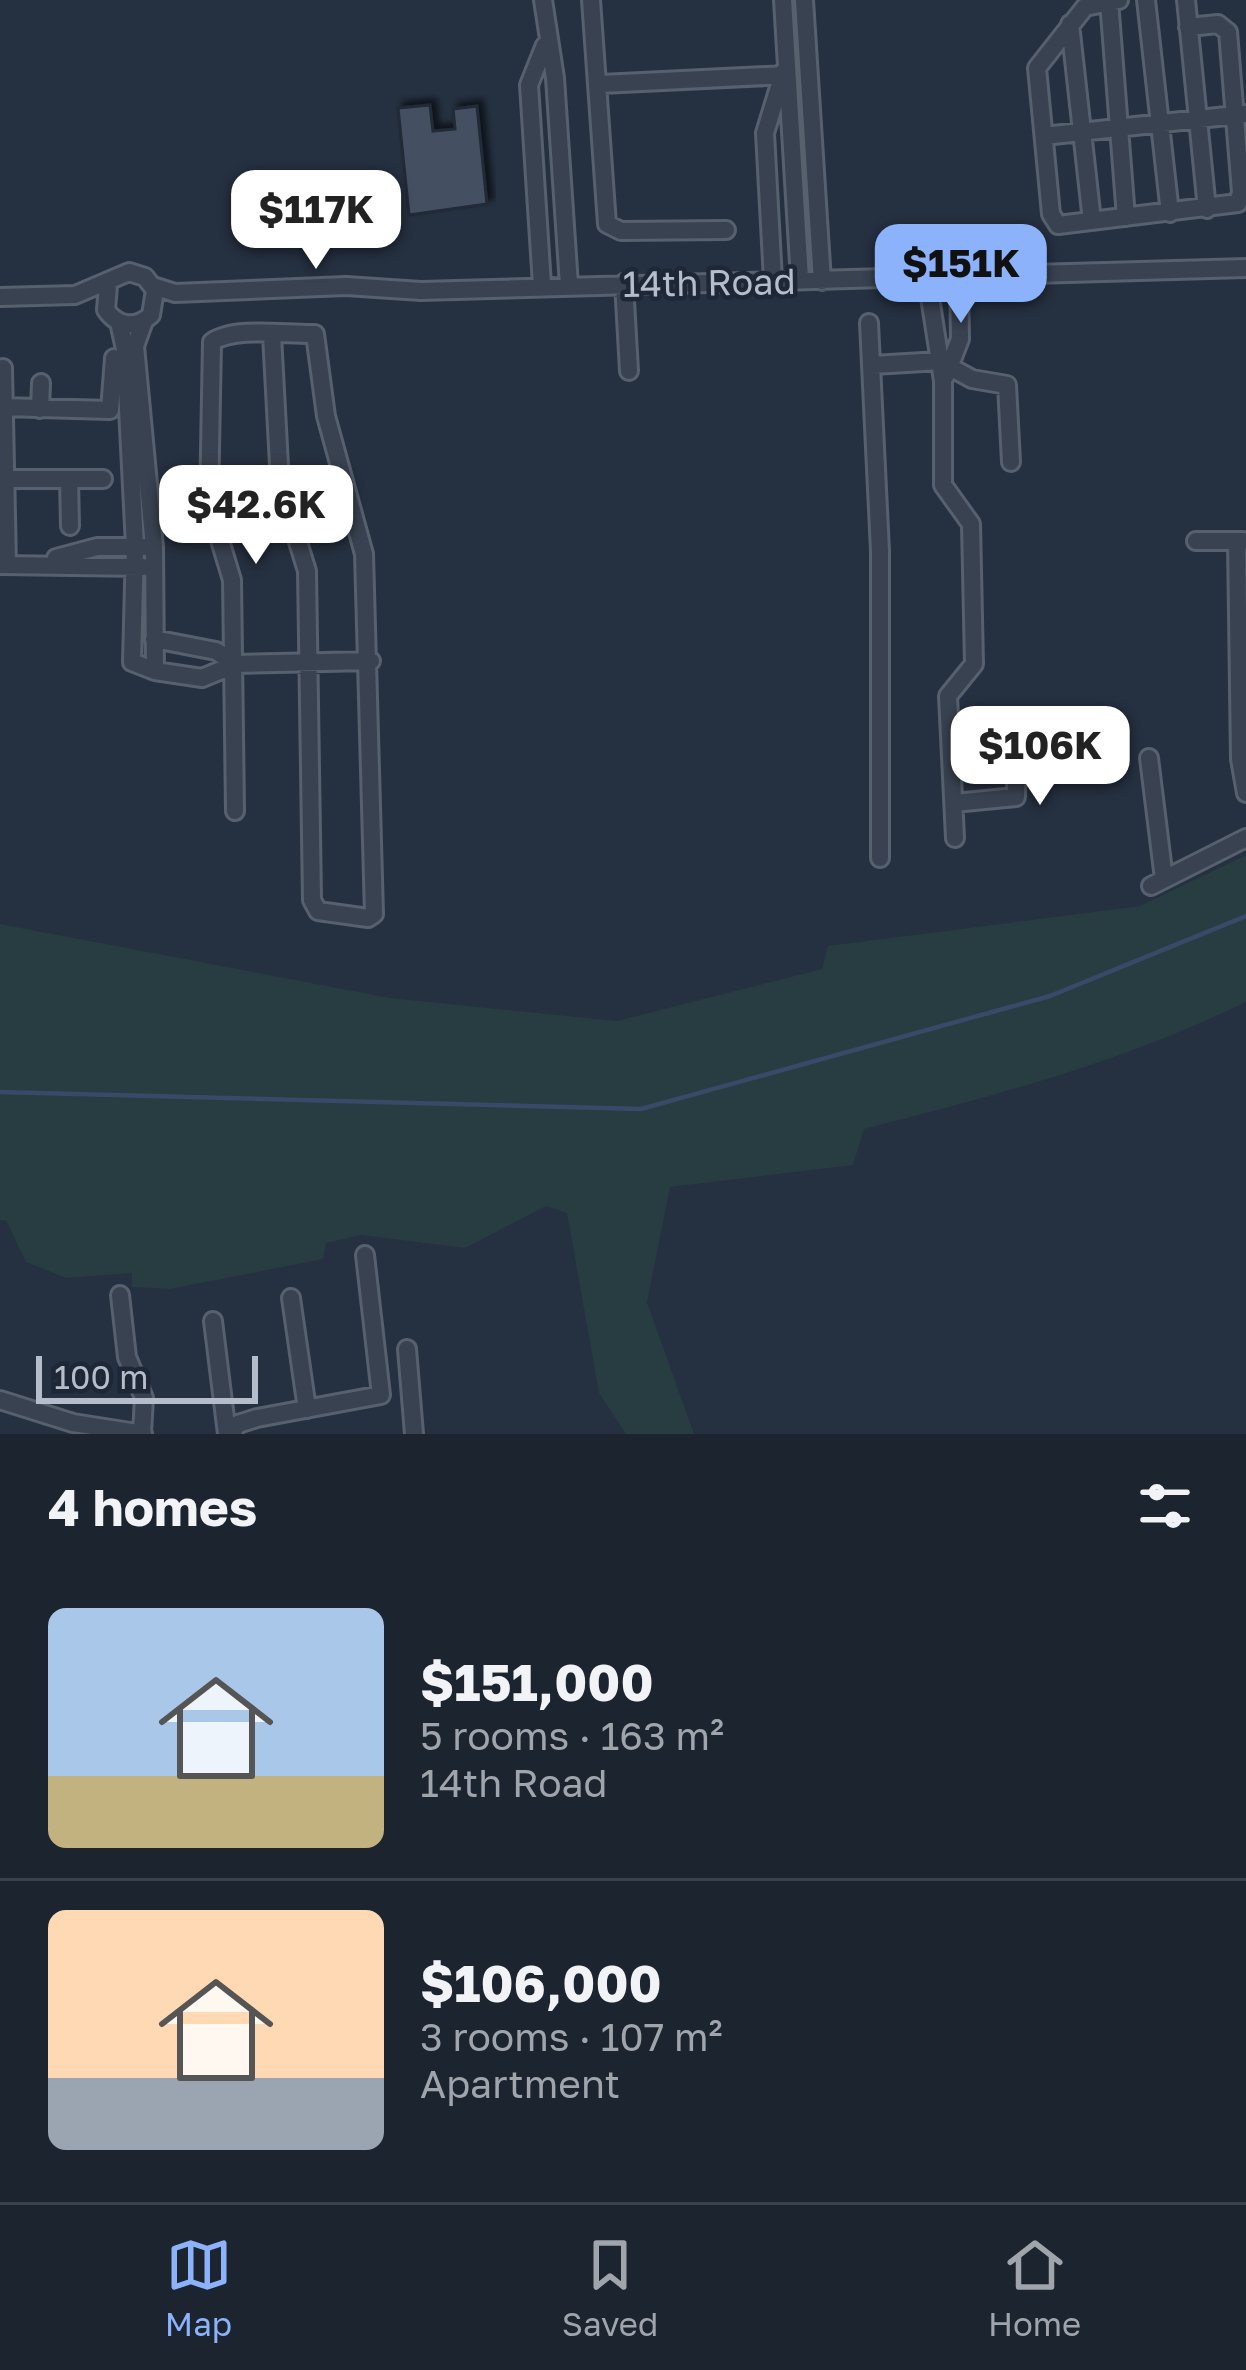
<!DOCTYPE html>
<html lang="en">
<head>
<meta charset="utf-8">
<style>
	body { margin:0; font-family:"Golos Text",sans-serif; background:#252c38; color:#f1f3f6; height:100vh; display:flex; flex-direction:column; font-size:45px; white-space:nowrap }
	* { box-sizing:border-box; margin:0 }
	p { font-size:39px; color:#a0a4ab }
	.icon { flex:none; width:66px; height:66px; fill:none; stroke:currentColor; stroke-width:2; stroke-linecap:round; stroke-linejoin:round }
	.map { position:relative; height:1434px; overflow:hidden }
	.sheet { display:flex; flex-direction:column; background:#1c2430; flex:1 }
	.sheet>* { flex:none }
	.scale { position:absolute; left:36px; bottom:30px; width:222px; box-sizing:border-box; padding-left:12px; border:6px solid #b5bdca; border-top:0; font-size:33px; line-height:42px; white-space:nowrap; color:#b5bdca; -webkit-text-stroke:9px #1e2735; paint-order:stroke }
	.price { position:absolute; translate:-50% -102px; padding:0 27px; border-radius:24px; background:#fff; color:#222; font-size:39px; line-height:78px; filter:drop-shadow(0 3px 6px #0008) }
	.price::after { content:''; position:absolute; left:50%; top:72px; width:36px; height:27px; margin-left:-18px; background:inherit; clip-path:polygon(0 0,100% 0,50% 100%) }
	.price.on { background:#8bb2fa; color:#111 }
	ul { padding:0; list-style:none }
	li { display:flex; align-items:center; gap:36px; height:300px; padding:0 48px }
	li+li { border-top:3px solid #3a414c }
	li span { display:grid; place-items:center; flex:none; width:336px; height:240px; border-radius:18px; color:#555 }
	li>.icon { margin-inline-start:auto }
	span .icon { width:144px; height:144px; fill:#fffc; stroke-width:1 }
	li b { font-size:51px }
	h2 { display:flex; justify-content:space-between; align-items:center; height:144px; padding:0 48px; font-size:51px }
	.tabs { display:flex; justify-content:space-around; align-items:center; height:168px; border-top:3px solid #3a414c; background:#1c2430; font-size:33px; color:#a0a4ab }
	.tabs a { display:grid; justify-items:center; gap:6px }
	.tabs .on { color:#8bb2fa }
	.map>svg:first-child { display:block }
	.green { fill:#273d41 }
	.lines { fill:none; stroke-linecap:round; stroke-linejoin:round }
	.stream { stroke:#384a68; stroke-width:4.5 }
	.building { fill:#444f62; stroke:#202937; stroke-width:3; filter:url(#shadow) }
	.minor-casing { stroke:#57606d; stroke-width:22 }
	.minor { stroke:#394250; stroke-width:16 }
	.labels { text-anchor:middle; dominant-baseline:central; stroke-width:9; stroke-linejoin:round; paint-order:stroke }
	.street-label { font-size:36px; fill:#b5bdca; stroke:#1e2735 }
</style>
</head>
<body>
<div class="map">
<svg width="1246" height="1434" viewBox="0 0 1246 1434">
	<defs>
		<filter id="shadow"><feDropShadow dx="5.5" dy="-5.5" stdDeviation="3" flood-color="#0009"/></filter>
	</defs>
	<rect width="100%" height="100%" fill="#253040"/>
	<path class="green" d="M1246 855V1002C1115 1065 1003 1093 864 1129L853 1165 670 1187 647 1302 694 1434H626L599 1393 567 1213 546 1206 465 1248 361 1235 326 1243 323 1259 170 1289 132 1287V1273L66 1278 26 1262 6 1220H0V924L390 998 617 1021 822 969 828 946 1140 906Z"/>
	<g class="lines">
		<path class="stream" d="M0 1092 641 1109 1050 996 1246 916"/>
	</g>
	<path class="building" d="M430 105 433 131 455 129 453 109 477 106 487 204 409 215 398 108Z"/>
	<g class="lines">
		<defs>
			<path id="minor" d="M543 0 555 78 569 285
				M591 0 607 224 621 231 726 230
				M783 0 800 280
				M804 0 822 281
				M1119 0 1085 7 1037 68 1051 214 1058 225 1238 203 1241 192 1228 32 1218 24 1188 27
				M1146 0 1170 213
				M1186 0 1207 209
				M1109 1 1126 217
				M1070 24 1092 221
				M601 84 787 75
				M1044 136 1245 114
				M927 278 943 381V485L971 524 974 664 948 696 955 838
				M773 280 765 133 784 71
				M624 283 629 371
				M542 285 529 85 545 45
				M153 286 175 293 346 286 421 291 1246 268
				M0 297 75 295 129 272 145 277 155 290 151 315C136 329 118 327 106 310L108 285
				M119 322 125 349 135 546 132 662 155 671 154 547 135 346 144 321
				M869 323 880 551V858
				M873 365 940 361
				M950 367 972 379 1007 385 1011 462
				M3 368 7 565
				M946 375 960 339 959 279
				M3 407 110 410 114 358
				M40 409 41 383
				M7 479H103
				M69 479 70 526
				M1196 541H1243
				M1237 541 1240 759 1246 793
				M56 558 97 547H143
				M1 565 143 567
				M154 639 216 651 236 664 202 678 155 671
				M236 664 371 661
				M1149 758 1164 879
				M954 803 1016 797 1017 719
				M235 811 232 580 209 504 212 342C235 326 287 335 315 334L326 416 364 554 374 914 368 918 318 911 312 900 307 571 280 484 272 335
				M1151 886 1246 838
				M120 1295 127 1357 144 1398 142 1433
				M291 1298 307 1409
				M213 1321 227 1434
				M407 1349 414 1434
				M0 1400 73 1423 143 1434
				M231 1434 238 1424 257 1418 381 1395 365 1255"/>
		</defs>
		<use href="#minor" class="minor-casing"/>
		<use href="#minor" class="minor"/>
	</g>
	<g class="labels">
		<g class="street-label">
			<text transform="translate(709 282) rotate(-1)">14th Road</text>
		</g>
	</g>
</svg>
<div class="scale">100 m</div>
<b class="price" style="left:316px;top:272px">$117K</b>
<b class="price on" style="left:961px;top:326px">$151K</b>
<b class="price" style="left:256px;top:567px">$42.6K</b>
<b class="price" style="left:1040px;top:808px">$106K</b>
</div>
<section class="sheet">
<h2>4 homes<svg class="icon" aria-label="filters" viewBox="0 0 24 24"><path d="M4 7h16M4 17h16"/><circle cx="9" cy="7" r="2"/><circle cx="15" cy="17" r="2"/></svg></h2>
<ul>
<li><span style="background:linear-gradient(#a9c7e8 70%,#c2b280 0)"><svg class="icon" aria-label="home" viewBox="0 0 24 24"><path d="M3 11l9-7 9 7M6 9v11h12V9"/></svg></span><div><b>$151,000</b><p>5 rooms · 163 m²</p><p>14th Road</p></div></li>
<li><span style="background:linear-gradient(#ffd9b3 70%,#9aa5b1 0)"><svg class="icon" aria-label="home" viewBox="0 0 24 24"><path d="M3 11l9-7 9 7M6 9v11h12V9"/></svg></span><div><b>$106,000</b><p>3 rooms · 107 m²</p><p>Apartment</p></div></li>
</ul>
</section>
<nav class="tabs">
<a class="on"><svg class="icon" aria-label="map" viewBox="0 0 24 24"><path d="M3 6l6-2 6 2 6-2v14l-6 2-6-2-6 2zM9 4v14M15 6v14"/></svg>Map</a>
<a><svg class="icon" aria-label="saved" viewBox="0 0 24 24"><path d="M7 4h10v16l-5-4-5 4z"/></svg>Saved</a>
<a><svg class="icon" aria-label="home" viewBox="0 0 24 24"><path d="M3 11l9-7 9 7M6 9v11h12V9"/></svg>Home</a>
</nav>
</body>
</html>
